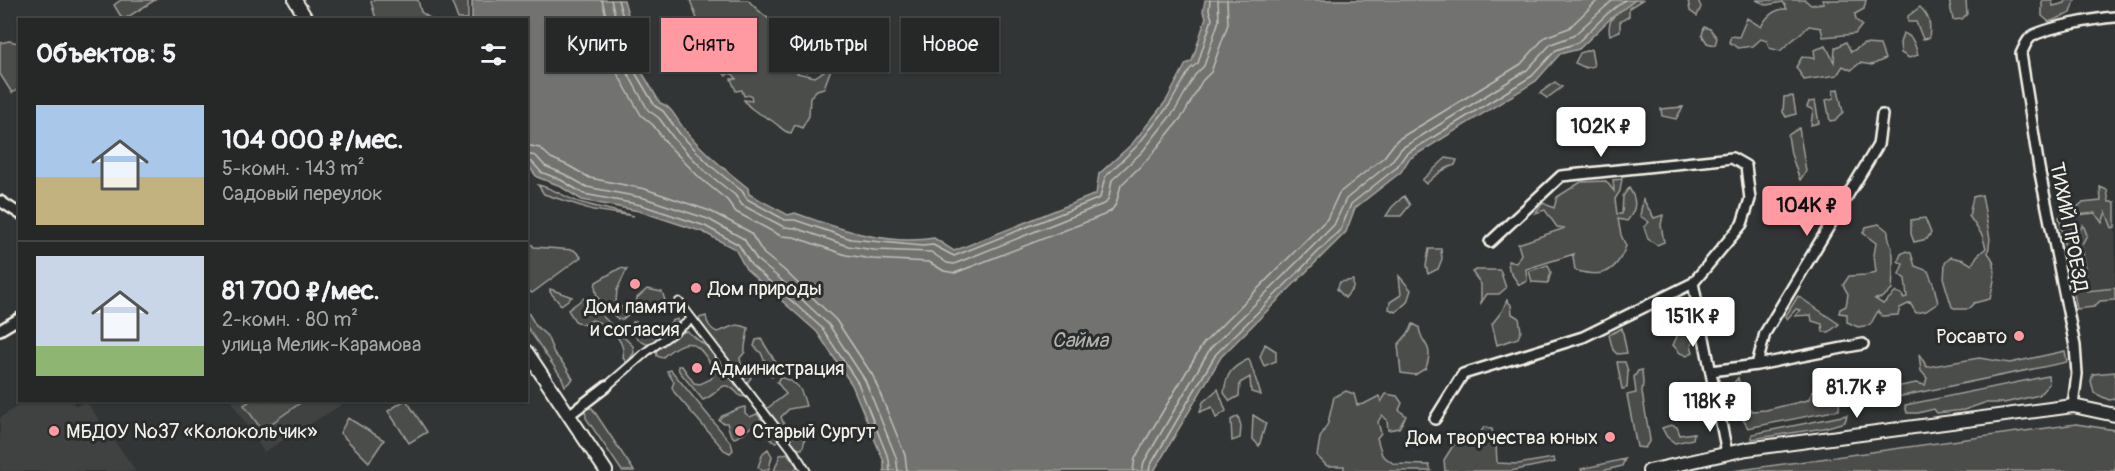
<!DOCTYPE html>
<html lang="ru">
<head>
<meta charset="utf-8">
<style>
	body { margin:0; font-family:Pangolin,sans-serif; background:#323434; color:#f1f3f6; height:100vh; display:flex; flex-direction:column; font-size:22px; white-space:nowrap }
	* { box-sizing:border-box; margin:0 }
	p { font-size:20px; color:#a4a6a8 }
	.icon { flex:none; width:33px; height:33px; fill:none; stroke:currentColor; stroke-width:2; stroke-linecap:round; stroke-linejoin:round }
	.map { position:relative; flex:1; overflow:hidden }
	.details { position:absolute; left:18px; top:18px; width:510px; height:384px; display:flex; flex-direction:column; background:#262828; border-radius:0px; box-shadow:0 2px 4px #0004,0 0 0 2px #424445 }
	.details>* { flex:none }
	.banner { position:absolute; left:546px; top:18px; width:570px; height:54px; display:flex; gap:12px }
	.price { position:absolute; translate:-50% -51px; padding:0 14px; border-radius:6px; background:#fff; color:#222; font-size:20px; line-height:39px; filter:drop-shadow(0 2px 3px #0008) }
	.price::after { content:''; position:absolute; left:50%; top:36px; width:18px; height:14px; margin-left:-9px; background:inherit; clip-path:polygon(0 0,100% 0,50% 100%) }
	.price.current { background:#ff9aa2; color:#111 }
	ul { padding:0; list-style:none }
	li { display:flex; align-items:center; gap:18px; height:150px; padding:0 18px }
	li+li { border-top:2px solid #424445 }
	li span { display:grid; place-items:center; flex:none; width:168px; height:120px; border-radius:0px; color:#555 }
	li>.icon { margin-inline-start:auto }
	span .icon { width:72px; height:72px; fill:#fffc; stroke-width:1 }
	li b { font-size:26px }
	h2 { display:flex; justify-content:space-between; align-items:center; height:72px; padding:0 18px; font-size:26px }
	.tag { padding:0 21px; border-radius:0px; background:#262828; box-shadow:0 2px 4px #0004,0 0 0 2px #424445; font-size:21px; line-height:54px }
	.tag.current { background:#ff9aa2; color:#111 }
	.map>svg:first-child { display:block }
	.built { fill:#404242 }
	.green { fill:#4b4d4c; stroke:#a09f9a; stroke-width:1.5; fill-rule:evenodd }
	.water { fill:#727370; stroke:#a6a5a0; stroke-width:1.5 }
	.lines { fill:none; stroke-linecap:round; stroke-linejoin:round }
	.shore { stroke:#c0bfb8; stroke-width:1.5 }
	.pedestrian-casing { stroke:#f4f1e8; stroke-width:11 }
	.minor-casing { stroke:#f4f1e8; stroke-width:14 }
	.secondary-casing { stroke:#f4f1e8; stroke-width:16 }
	.pedestrian { stroke:#2a2d2e; stroke-width:7 }
	.minor { stroke:#2a2d2e; stroke-width:9 }
	.secondary { stroke:#2a2d2e; stroke-width:12 }
	.poi-dot { fill:#ff9aa2; stroke:#2a2d2e; stroke-width:2 }
	.labels { text-anchor:middle; dominant-baseline:central; stroke-width:6; stroke-linejoin:round; paint-order:stroke }
	.street-label { font-size:20px; fill:#f4f1e8; stroke:#2a2d2e }
	.poi-label { font-size:20px; fill:#f4f1e8; stroke:#2a2d2e; text-anchor:start }
	.water-label { font-size:21px; font-style:italic; fill:#b3b2ac; stroke:#2a2d2e }
</style>
</head>
<body>
<div class="map">
<svg width="2115" height="471" viewBox="0 0 2115 471">
	<rect width="100%" height="100%" fill="#323535"/>
	<filter id="ink" filterUnits="userSpaceOnUse"><feTurbulence type="fractalNoise" baseFrequency=".0167" numOctaves="2"/><feDisplacementMap in="SourceGraphic" scale="12" xChannelSelector="R" yChannelSelector="G"/><feConvolveMatrix kernelMatrix="1 2 1 2 8 2 1 2 1" color-interpolation-filters="sRGB"/></filter>
	<g filter="url(#ink)">
		<path class="built" d="M2115 210V300L2076 304 2059 217Z
			M26 400 72 401 76 406 86 401 136 471H0V418Z
			M231 401H348L264 452Z"/>
		<path class="green" d="M121 0H155L123 20 114 5Z
			M373 0H418L421 12 431 19H376L371 2Z
			M451 0H468V19H458Z
			M690 0H748C761 14 776 26 793 33 802 37 833 45 837 49V64L831 69 824 88 817 90 810 97 809 116 802 128 795 125 791 133C783 132 781 127 775 123 764 114 752 113 744 100L752 101 751 95 744 96 742 90 736 91 731 79H736L734 75 729 73 726 76 721 70 715 53 707 46 702 33 707 35V28L710 23 697 19ZM779 43 780 48H786C788 53 789 62 787 67H783L784 62 779 53 778 59 770 56 773 46ZM810 66H815L824 71 815 77 797 73 800 68H804L807 72Z
			M1635 0H1642L1629 8V16L1620 22V31L1610 35C1605 16 1621 11 1635 0Z
			M1688 0H1698L1701 7 1697 16 1690 11Z
			M1756 0H1805L1811 5 1824 3 1822 0H1866L1864 9 1855 14 1856 20 1862 25 1855 34 1823 37 1821 28 1809 26 1780 51 1769 48 1767 41 1761 39 1753 46 1738 48 1729 42 1731 36 1739 37 1747 18 1761 27C1766 17 1775 8 1787 9L1783 2 1767 5Z
			M1949 0H1966L1967 14 1962 19 1953 20Z
			M2042 0H2052L2053 6 2065 3 2066 0H2075L2071 13 2049 22 2042 16Z
			M1920 7C1930 17 1931 24 1929 38L1923 39 1916 22H1908V16Z
			M1704 27 1710 29 1717 38 1715 45 1707 43 1702 35Z
			M1903 33C1913 36 1915 44 1918 55L1909 58 1901 53 1900 43Z
			M9 41 19 43 18 68 19 89 12 93 0 74V43Z
			M1846 42 1851 52 1864 44 1880 45 1885 59 1872 65 1860 63 1851 70 1843 66 1837 75 1804 80 1796 67 1802 57 1815 58 1814 50 1826 46 1834 62 1835 48Z
			M1591 49 1594 66 1586 68 1575 63 1580 53Z
			M1555 82 1562 87 1547 98 1540 93Z
			M1838 89 1843 112 1836 120 1830 121 1826 100 1834 98 1833 90Z
			M1793 96 1796 114 1786 117 1783 112 1784 97Z
			M1815 101 1819 123 1811 125 1813 110 1807 107 1809 102Z
			M1683 107 1676 119 1662 116 1661 109Z
			M1799 128 1806 171 1800 180 1791 154 1788 135Z
			M1446 158 1457 160 1455 165C1444 168 1434 176 1426 184L1422 180Z
			M1622 179 1620 191 1615 199 1617 214H1622L1623 196 1629 188C1637 200 1637 209 1627 221L1618 219 1621 235 1626 246C1616 273 1602 279 1575 270L1573 257 1574 254 1526 269 1527 281 1519 285 1509 270 1508 261 1516 263 1521 254 1518 244 1565 228 1557 227 1545 210 1535 213 1543 203 1554 208 1557 197 1581 182 1606 181 1614 191 1613 180Z
			M538 185C554 188 567 199 582 203 599 208 617 211 634 216L593 210 544 194Z
			M2100 187 2107 190 2109 202H2115V227L2112 228 2106 212 2102 223 2095 213 2077 215 2071 225 2069 237 2075 238 2083 225 2087 235 2081 246 2086 274 2087 291 2115 288V300L2100 301 2094 307 2077 309 2059 217 2074 210 2082 203 2101 201Z
			M1982 195 1990 239 1988 253C2000 266 1993 284 1990 299L1974 303 1968 309H1957L1952 307 1944 281 1945 263 1951 257 1964 260 1972 265 1977 256 1986 248 1982 235 1969 216 1973 197Z
			M1404 196 1410 205 1401 216H1386L1392 207Z
			M1643 199 1654 218 1663 215 1661 225 1664 242 1657 245 1648 239 1644 227 1649 222 1640 216Z
			M1925 218 1931 233 1927 239 1914 242 1911 234V220Z
			M1879 224 1888 231C1888 240 1892 247 1893 255 1893 266 1893 279 1892 290L1881 298 1875 299 1883 304 1896 292 1902 294 1903 298 1907 297 1905 279 1899 274 1903 264 1898 261 1901 254 1906 251 1911 253 1915 266 1928 271 1934 286 1938 303 1926 311 1916 313 1910 303 1900 308 1898 315 1882 316 1878 311 1870 325 1858 327 1847 322V314L1839 313 1840 309 1846 306 1848 294 1843 285 1849 276 1866 275 1876 272 1874 255 1876 243 1863 233 1866 227Z
			M526 238 534 247 574 250 581 257 532 293 527 289Z
			M1429 249H1441L1442 259 1438 269 1428 274 1426 266Z
			M1548 265 1551 272 1548 283 1532 282 1529 271Z
			M620 268 627 269 617 290 616 302 629 314 623 319H618C607 308 592 299 596 282Z
			M1476 270H1500L1506 288 1499 294H1487L1481 303V284L1472 272Z
			M1399 276 1411 290 1407 302 1396 312 1389 309 1390 302 1401 295Z
			M1353 280V288L1345 298 1337 289 1340 282Z
			M550 289 572 297 561 305 550 292Z
			M647 289 662 292 665 300 639 310 636 305 637 298Z
			M1798 296 1839 324 1829 332H1823L1822 324 1812 321 1811 315 1795 316 1800 310 1796 309 1787 319 1785 317Z
			M584 298 633 346 634 353 627 363 623 358C626 340 608 324 592 320L584 325 575 321 568 310Z
			M1507 300 1511 305 1512 314 1519 318 1521 331 1518 338 1497 345 1492 324 1502 311Z
			M1673 303 1675 311 1667 323 1663 313 1666 305Z
			M1685 308 1690 314 1695 339 1691 345 1693 352 1687 356 1680 353 1673 345 1679 332 1685 328 1682 319Z
			M526 309 536 326 547 336 554 353 566 367 573 379 565 386 562 378 527 327Z
			M706 316C707 324 710 329 717 332 730 329 735 321 748 328 748 337 744 343 745 352L740 358 741 364 751 378 747 383 699 323V318Z
			M678 319V324L648 345 640 341 631 332 633 322H637L647 333 667 327 672 321Z
			M1413 324 1419 327C1421 347 1435 342 1426 368L1415 375 1401 373 1398 345 1410 331Z
			M1622 328 1627 353 1617 354 1613 350 1609 335Z
			M687 331 707 347 745 397 740 396C721 374 722 393 703 400L679 371 678 366H682L694 383 700 384 711 379 715 372C699 342 689 333 662 358L657 356 656 350 678 334Z
			M761 339 780 369 772 377 761 353 754 346 756 340Z
			M1265 344 1276 351V361L1264 366 1260 357Z
			M2065 351 2067 362 1854 406 1849 396 1916 383 1925 385 1927 378 1921 371 1919 354 1927 367 1979 358 2010 363Z
			M1249 359 1261 395 1251 392 1250 377 1240 383 1239 396 1230 401 1224 393C1226 373 1232 367 1249 359Z
			M1617 362H1625L1628 371 1627 388 1622 389Z
			M671 370 731 443 733 450 730 453 724 450 674 392 672 387 674 382 667 371Z
			M1642 370 1643 383 1642 392 1650 440 1645 448 1637 447 1627 395 1636 393 1634 377 1638 371Z
			M2115 372V399L2109 400 2094 393 2091 381 2093 374Z
			M1834 373 1840 396 1839 410 1748 428 1742 418 1736 393 1728 390 1738 378 1744 403 1752 411 1766 410 1808 400 1818 382 1824 383Z
			M2048 376 2049 384 2039 395 2004 403H1984L1964 410 1937 413 1934 409 1918 413H1907L1905 405Z
			M780 377C799 383 801 387 806 406L789 409 781 417 783 422 795 437 803 434C806 439 804 444 802 449H796C785 437 776 423 765 410L786 394 777 382Z
			M1218 389 1226 411 1216 418 1212 407 1200 412 1203 402Z
			M1346 391 1354 394 1357 405 1364 404 1379 396 1381 402 1386 394 1397 396 1402 403 1399 410 1406 416 1399 428 1388 430 1387 420 1382 415 1378 422 1381 433 1377 438 1382 455 1394 464 1429 465 1431 471H1344V466H1327L1317 456 1320 438 1328 423 1334 397Z
			M405 400 407 401 427 432 409 443 388 411Z
			M250 401V400L303 401 262 430 244 405Z
			M745 407V413L750 417 757 414 779 438 777 442 772 441 762 426C749 422 745 436 734 438L730 433 727 423H723L719 420 722 416C731 413 736 408 745 407Z
			M592 408 634 471H622L586 418 585 409Z
			M1253 415 1266 423 1259 446 1252 438Z
			M1847 415 1845 422 1824 428 1752 439V434Z
			M1238 416 1241 426 1240 438 1232 441 1231 420Z
			M348 418 384 440 369 462 340 433Z
			M2076 424 2115 430V471H1733Z
			M1671 425 1677 427 1680 435 1694 433 1693 439 1675 443 1667 437 1662 428Z
			M1484 427 1492 429 1496 444 1497 463 1518 464 1553 458 1555 462 1511 471H1445L1444 460 1454 444C1465 444 1479 438 1484 427Z
			M768 449 772 456 769 469 763 471 758 467 763 453Z
			M787 453 797 466 795 471H774L780 455Z
			M1625 459 1622 466 1602 471H1582L1581 469Z"/>
		<path class="water" d="M472 0H624L641 61 639 67 660 103C672 106 677 121 685 130 703 152 725 170 748 188L749 194 788 215 795 213C839 229 887 246 934 238L954 251 1096 194 1099 174 1132 144 1166 101 1186 64 1192 61 1206 17 1203 12 1205 0H1635L1610 19 1579 49 1560 54 1536 81 1409 159 1401 172 1355 208 1346 232 1221 357 1154 471H884V462L852 385 817 332 746 269 735 249 703 232 639 211 582 200 558 185 537 177 527 164 526 20 472 19Z"/>
		<g class="lines">
			<path class="shore" d="M602 0 617 59V73L641 115 653 125 668 145 700 178 727 200 736 212 781 236 794 237 846 255 873 259 929 262 944 271 955 273 1104 215 1111 211 1116 204 1121 185 1149 158 1184 114 1202 81 1211 72 1228 24 1227 0
				M611 0 627 59 626 70 648 110 659 118 675 140 707 173 735 195 742 205 784 227 795 228 848 246 874 250 931 252 947 263 954 264 1106 203 1109 197 1112 180 1142 152 1176 109 1195 75 1204 66 1219 20 1218 0
				M618 0 635 59 633 69 655 106 663 111 680 134 712 167 742 191 747 199 785 220H795L851 239 922 246 933 245 954 256 1100 198 1105 177 1136 147 1170 104 1190 69 1198 63 1212 19 1209 10 1210 0
				M526 145 540 148 551 158 569 166 590 178 645 189 710 211 750 232 764 254 784 270 836 320 873 376 905 455 907 471
				M526 154 536 156 545 166 564 174 587 187 644 198 708 219 744 239 757 260 778 277 829 325 865 380 896 457 898 471
				M526 161 532 162 541 172 561 180 584 194 641 205 705 226 739 245 751 265 822 328 858 383 889 460 890 471
				M1133 471 1135 458 1203 344 1327 219 1339 193 1384 157 1397 140 1521 64 1545 37 1569 28 1598 0
				M1142 471 1144 462 1210 349 1334 225 1346 199 1390 163 1402 148 1527 70 1551 44 1573 36 1613 0
				M1149 471 1150 466 1216 354 1341 229 1351 204 1396 168 1406 154 1532 76 1556 50 1577 43 1607 14 1625 0"/>
			<defs>
				<path id="pedestrian" d="M679 302 792 449 806 471
					M607 386 646 352 692 319"/>
				<path id="minor" d="M0 201 20 214
					M1693 283 1727 453
					M0 330 20 318
					M1757 365 1765 333 1878 145 1882 115
					M1711 371 1757 365 1863 344
					M2073 406 2077 374 2075 346 2039 168 2021 54C2024 48 2026 41 2031 37 2043 28 2098 18 2115 17
					M569 415 607 386
					M1435 419 1463 374 1583 337 1693 283 1742 224 1750 199 1746 166 1732 158 1561 176 1490 242"/>
				<path id="secondary" d="M295 0 307 20
					M526 351 606 471
					M1649 471 1747 449 2073 406 2115 415"/>
			</defs>
			<use href="#pedestrian" class="pedestrian-casing"/>
			<use href="#minor" class="minor-casing"/>
			<use href="#secondary" class="secondary-casing"/>
			<use href="#pedestrian" class="pedestrian"/>
			<use href="#minor" class="minor"/>
			<use href="#secondary" class="secondary"/>
		</g>
	</g>
	<g class="poi-dot">
		<circle cx="635" cy="284" r="6"/>
		<circle cx="696" cy="288" r="6"/>
		<circle cx="2019" cy="336" r="6"/>
		<circle cx="697" cy="368" r="6"/>
		<circle cx="54" cy="431" r="6"/>
		<circle cx="740" cy="431" r="6"/>
		<circle cx="1610" cy="437" r="6"/>
	</g>
	<g class="labels">
		<g class="street-label">
			<text transform="translate(2069 227) rotate(79)">ТИХИЙ ПРОЕЗД</text>
		</g>
		<g class="poi-label">
			<text x="708" y="288">Дом природы</text>
			<text x="635" y="306" text-anchor="middle">Дом памяти<tspan x="635" dy="23">и согласия</tspan></text>
			<text x="2007" y="336" text-anchor="end">Росавто</text>
			<text x="709" y="368">Администрация</text>
			<text x="66" y="431">МБДОУ №37 «Колокольчик»</text>
			<text x="752" y="431">Старый Сургут</text>
			<text x="1598" y="437" text-anchor="end">Дом творчества юных</text>
		</g>
		<g class="water-label">
			<text x="1080" y="340">Сайма</text>
		</g>
	</g>
</svg>
<b class="price" style="left:1601px;top:158px">102K ₽</b>
<b class="price current" style="left:1807px;top:237px">104K ₽</b>
<b class="price" style="left:1693px;top:348px">151K ₽</b>
<b class="price" style="left:1857px;top:419px">81.7K ₽</b>
<b class="price" style="left:1710px;top:433px">118K ₽</b>
<div class="banner">
<a class="tag">Купить</a>
<a class="tag current">Снять</a>
<a class="tag">Фильтры</a>
<a class="tag">Новое</a>
</div>
<section class="details">
<h2>Объектов: 5<svg class="icon" aria-label="filters" viewBox="0 0 24 24"><path d="M4 7h16M4 17h16"/><circle cx="9" cy="7" r="2"/><circle cx="15" cy="17" r="2"/></svg></h2>
<ul>
<li><span style="background:linear-gradient(#a9c7e8 60%,#c2b280 0)"><svg class="icon" aria-label="home" viewBox="0 0 24 24"><path d="M3 11l9-7 9 7M6 9v11h12V9"/></svg></span><div><b>104 000 ₽/мес.</b><p>5-комн. · 143 m²</p><p>Садовый переулок</p></div></li>
<li><span style="background:linear-gradient(#c9d6e8 75%,#8fb573 0)"><svg class="icon" aria-label="home" viewBox="0 0 24 24"><path d="M3 11l9-7 9 7M6 9v11h12V9"/></svg></span><div><b>81 700 ₽/мес.</b><p>2-комн. · 80 m²</p><p>улица Мелик-Карамова</p></div></li>
</ul>
</section>
</div>
</body>
</html>
